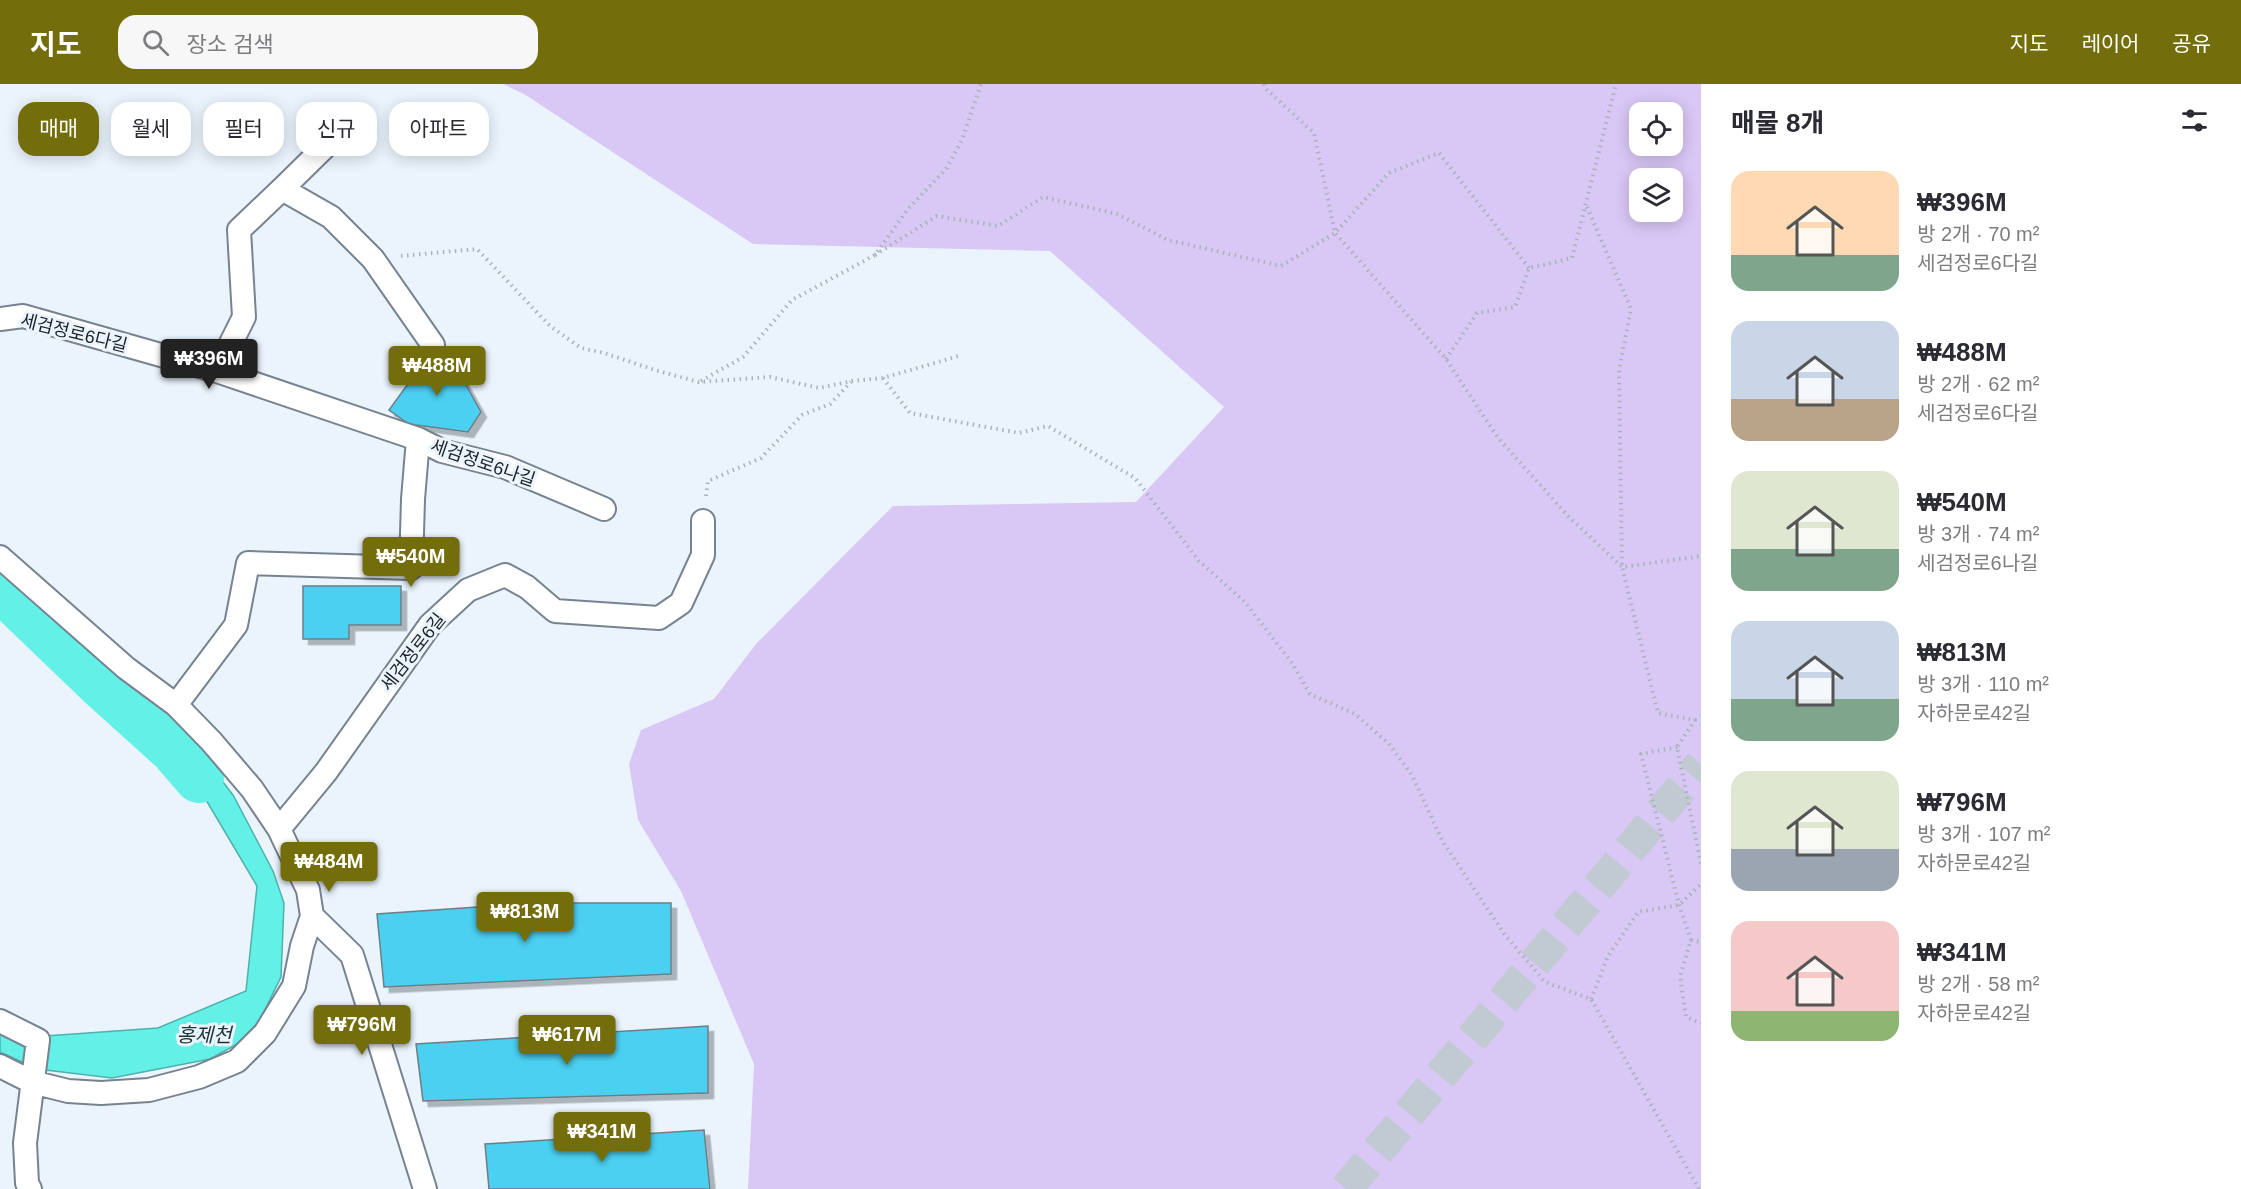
<!DOCTYPE html>
<html lang="ko">
<head>
<meta charset="utf-8">
<style>
	body { margin:0; font-family:Arial,"Noto Sans KR",sans-serif; background:#f7f7f7; color:#2b2b33; height:100vh; display:flex; flex-direction:column; font-size:22px; white-space:nowrap }
	* { box-sizing:border-box; margin:0 }
	p { font-size:20px; color:#7c7c81 }
	.icon { flex:none; width:33px; height:33px; fill:none; stroke:currentColor; stroke-width:2; stroke-linecap:round; stroke-linejoin:round }
	.map { position:relative; flex:1; overflow:hidden }
	.drawer { display:flex; flex-direction:column; background:#fff; width:540px }
	.drawer>* { flex:none }
	.guide { position:absolute; left:18px; top:18px; width:570px; height:54px; display:flex; gap:12px }
	.controls { position:absolute; left:1629px; top:18px; display:grid; gap:12px }
	.controls a { display:grid; place-items:center; width:54px; height:54px; border-radius:12px; background:#fff; box-shadow:0 3px 15px #0003; font-size:30px }
	.price { position:absolute; translate:-50% -51px; padding:0 14px; border-radius:6px; background:#746d0b; color:#fff; font-size:20px; line-height:39px; filter:drop-shadow(0 2px 3px #0008) }
	.price::after { content:''; position:absolute; left:50%; top:36px; width:18px; height:14px; margin-left:-9px; background:inherit; clip-path:polygon(0 0,100% 0,50% 100%) }
	.price.active { background:#222; color:#fff }
	ul { padding:0; list-style:none }
	li { display:flex; align-items:center; gap:18px; height:150px; padding:0 30px }
	li span { display:grid; place-items:center; flex:none; width:168px; height:120px; border-radius:18px; color:#555 }
	li>.icon { margin-inline-start:auto }
	span .icon { width:72px; height:72px; fill:#fffc; stroke-width:1 }
	li b { font-size:26px }
	h2 { display:flex; justify-content:space-between; align-items:center; height:72px; padding:0 30px; font-size:26px }
	.chip { padding:0 21px; border-radius:18px; background:#fff; box-shadow:0 3px 15px #0003; font-size:21px; line-height:54px }
	.chip.active { background:#746d0b; color:#fff }
	header { display:flex; align-items:center; gap:36px; box-sizing:border-box; height:84px; padding:0 30px; background:#746d0b; color:#fff }
	header strong { font-size:28px }
	nav { display:flex; gap:33px; margin-inline-start:auto; font-size:21px }
	.search { width:420px; height:54px; background:#f7f7f7; display:flex; align-items:center; gap:15px; box-sizing:border-box; padding:0 21px; border-radius:18px; color:#7c7c81; font-size:22px }
	main { display:flex; flex:1; min-height:0 }
	.map>svg:first-child { display:block }
	.green { fill:#d9c7f5; fill-rule:evenodd }
	.water { fill:#63f0e7; stroke:#4db2ad; stroke-width:1.5 }
	.lines { fill:none; stroke-linecap:round; stroke-linejoin:round }
	.river { stroke:#63f0e7; stroke-width:50 }
	.building { fill:#4cd0f1; stroke:#6b7f85; stroke-width:1.5; filter:url(#shadow) }
	.trunk-tunnel { stroke:#c1cad2; stroke-width:33; stroke-dasharray:33 16; stroke-linecap:butt }
	.minor-casing { stroke:#768390; stroke-width:26 }
	.path { stroke:#aab2ba; stroke-width:4; stroke-dasharray:1.5 4.5; stroke-linecap:butt }
	.minor { stroke:#fff; stroke-width:22 }
	.labels { text-anchor:middle; dominant-baseline:central; stroke-width:6; stroke-linejoin:round; paint-order:stroke }
	.street-label { font-size:18px; fill:#1b2025; stroke:#ebf4fd }
	.water-label { font-size:20px; font-style:italic; fill:#1b3332; stroke:#ebf4fd }
</style>
</head>
<body>
<header>
<strong>지도</strong>
<div class="search"><svg class="icon" aria-label="search" viewBox="0 0 24 24"><circle cx="10" cy="10" r="6"/><path d="M15 15l6 6"/></svg>장소 검색</div>
<nav><a>지도</a><a>레이어</a><a>공유</a></nav>
</header>
<main>
<div class="map">
<svg width="1701" height="1105" viewBox="0 0 1701 1105">
	<defs>
		<filter id="shadow"><feDropShadow dx="5.5" dy="5.5" stdDeviation="0" flood-color="#0004"/></filter>
	</defs>
	<rect width="100%" height="100%" fill="#ebf4fd"/>
	<path class="green" d="M503 0H1701V1105H748L754 980 681 807 638 736 629 680 641 646 714 615 756 560 893 422 1136 418 1224 323 1050 167 753 160 524 10ZM1640 28H1672V62H1640ZM1640 94H1672V128H1640Z"/>
	<path class="water" d="M0 461 161 618 233 711 273 787 284 819 281 893 252 952 210 975 112 994 37 985 0 968V929L45 952 158 944 246 907 257 802 196 699 131 619 23 513 0 494Z"/>
	<g class="lines">
		<path class="river" d="M0 502 102 600 174 665 199 694"/>
	</g>
	<path class="building" d="M431 268 451 274 481 328 468 348 409 340 389 326Z
		M303 502H401V541H349V555H303Z
		M536 819H671V890L384 903 377 830Z
		M708 942V1009L423 1017 416 960Z
		M704 1046 710 1105H489L485 1060Z"/>
	<g class="lines">
		<path class="trunk-tunnel" d="M1346 1105 1701 680"/>
		<defs>
			<path id="minor" d="M282 105 341 47
				M0 235 23 232 217 287 418 355
				M217 287 244 233 239 146 282 105 331 133 373 175 433 261
				M0 473 126 584 176 621 211 657 252 705 279 745 308 806 312 832 302 862 294 902 265 949 237 977 199 993 149 1006 101 1009 68 1007 32 998 0 982
				M176 621 236 541 248 479 411 484 413 415 418 355 442 367 505 383 604 425
				M279 745 326 688 430 541 468 506 505 491 527 503 555 527 659 534 681 519 703 471V437
				M312 832 352 871 425 1105
				M0 937 38 956 25 1059 27 1099 30 1105"/>
		</defs>
		<use href="#minor" class="minor-casing"/>
		<path class="path" d="M1264 0 1265 4 1314 49 1335 149 1446 275 1498 354 1568 432 1622 483 1701 472
			M1587 123 1631 225 1619 286 1622 483 1658 629 1695 636 1677 663 1701 780
			M875 171 937 132 998 142 1043 113 1117 130 1168 156 1281 182 1335 149 1389 89 1439 69 1529 184
			M401 172 477 165 550 242 581 264 604 269 655 286 699 298 770 293 819 304 852 297 883 294 962 271
			M1446 275 1477 229 1515 223 1529 184 1572 174 1616 0
			M883 294 910 329 1019 349 1048 342 1135 394 1199 477 1245 518 1292 579 1310 610 1355 630 1389 660 1412 691 1443 758 1505 851 1545 898 1591 915 1699 1105
			M701 297 743 273 792 216 875 171 908 125 946 85 962 56 981 0
			M706 412 708 397 761 374 802 331 830 320 851 298
			M1677 663 1641 670 1679 821 1691 856 1680 892 1686 933 1701 939
			M1691 856 1701 858
			M1591 915 1608 872 1638 828 1679 821 1701 800"/>
		<use href="#minor" class="minor"/>
	</g>
	<g class="labels">
		<g class="street-label">
			<text transform="translate(74 249) rotate(14)">세검정로6다길</text>
			<text transform="translate(483 379) rotate(19)">세검정로6나길</text>
			<text transform="translate(413 568) rotate(-52)">세검정로6길</text>
		</g>
		<g class="water-label">
			<text x="204" y="951">홍제천</text>
		</g>
	</g>
</svg>
<div class="controls">
<a><svg class="icon" aria-label="locate" viewBox="0 0 24 24"><circle cx="12" cy="12" r="6"/><path d="M12 2v4M12 18v4M2 12h4M18 12h4"/></svg></a>
<a><svg class="icon" aria-label="layers" viewBox="0 0 24 24"><path d="M12 4l9 5-9 5-9-5zM3 14l9 5 9-5"/></svg></a>
</div>
<b class="price active" style="left:209px;top:306px">₩396M</b>
<b class="price" style="left:437px;top:313px">₩488M</b>
<b class="price" style="left:411px;top:504px">₩540M</b>
<b class="price" style="left:329px;top:809px">₩484M</b>
<b class="price" style="left:525px;top:859px">₩813M</b>
<b class="price" style="left:362px;top:972px">₩796M</b>
<b class="price" style="left:567px;top:982px">₩617M</b>
<b class="price" style="left:602px;top:1079px">₩341M</b>
<div class="guide">
<a class="chip active">매매</a>
<a class="chip">월세</a>
<a class="chip">필터</a>
<a class="chip">신규</a>
<a class="chip">아파트</a>
</div>
</div>
<section class="drawer">
<h2>매물 8개<svg class="icon" aria-label="filters" viewBox="0 0 24 24"><path d="M4 7h16M4 17h16"/><circle cx="9" cy="7" r="2"/><circle cx="15" cy="17" r="2"/></svg></h2>
<ul>
<li><span style="background:linear-gradient(#ffd9b3 70%,#7fa58c 0)"><svg class="icon" aria-label="home" viewBox="0 0 24 24"><path d="M3 11l9-7 9 7M6 9v11h12V9"/></svg></span><div><b>₩396M</b><p>방 2개 · 70 m²</p><p>세검정로6다길</p></div></li>
<li><span style="background:linear-gradient(#c9d6e8 65%,#b9a48a 0)"><svg class="icon" aria-label="home" viewBox="0 0 24 24"><path d="M3 11l9-7 9 7M6 9v11h12V9"/></svg></span><div><b>₩488M</b><p>방 2개 · 62 m²</p><p>세검정로6다길</p></div></li>
<li><span style="background:linear-gradient(#dfe7d0 65%,#7fa58c 0)"><svg class="icon" aria-label="home" viewBox="0 0 24 24"><path d="M3 11l9-7 9 7M6 9v11h12V9"/></svg></span><div><b>₩540M</b><p>방 3개 · 74 m²</p><p>세검정로6나길</p></div></li>
<li><span style="background:linear-gradient(#c9d6e8 65%,#7fa58c 0)"><svg class="icon" aria-label="home" viewBox="0 0 24 24"><path d="M3 11l9-7 9 7M6 9v11h12V9"/></svg></span><div><b>₩813M</b><p>방 3개 · 110 m²</p><p>자하문로42길</p></div></li>
<li><span style="background:linear-gradient(#dfe7d0 65%,#9aa5b1 0)"><svg class="icon" aria-label="home" viewBox="0 0 24 24"><path d="M3 11l9-7 9 7M6 9v11h12V9"/></svg></span><div><b>₩796M</b><p>방 3개 · 107 m²</p><p>자하문로42길</p></div></li>
<li><span style="background:linear-gradient(#f6c9c9 75%,#8fb573 0)"><svg class="icon" aria-label="home" viewBox="0 0 24 24"><path d="M3 11l9-7 9 7M6 9v11h12V9"/></svg></span><div><b>₩341M</b><p>방 2개 · 58 m²</p><p>자하문로42길</p></div></li>
</ul>
</section>
</main>
</body>
</html>
